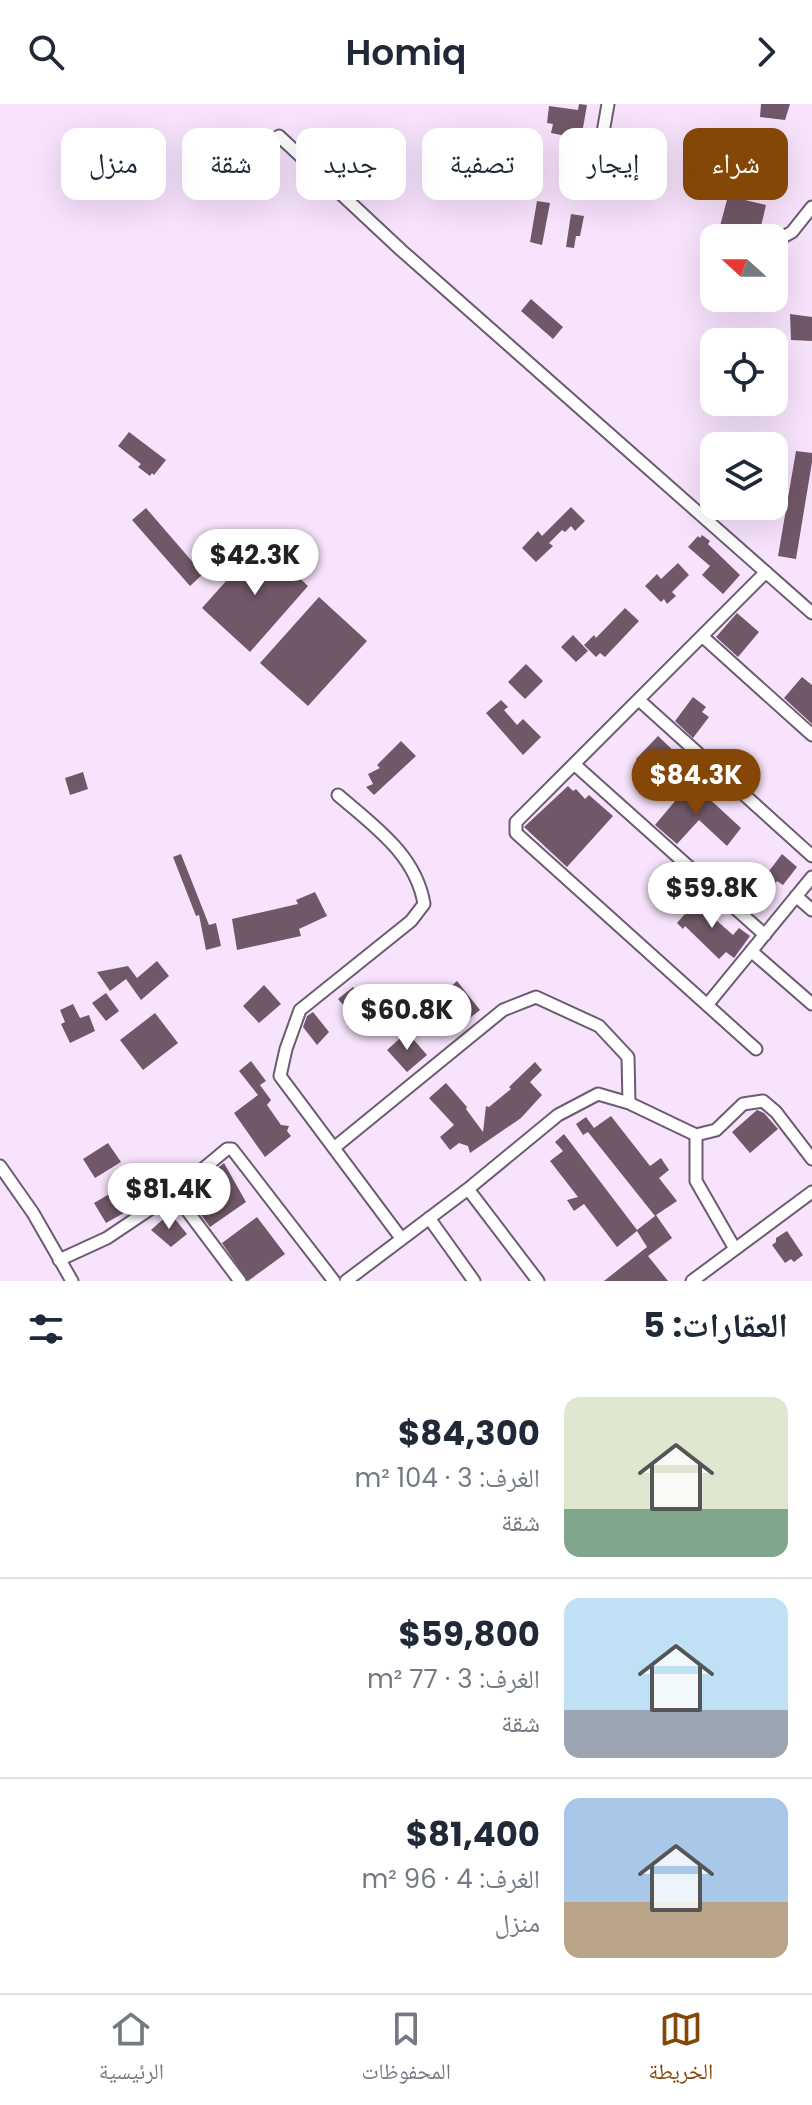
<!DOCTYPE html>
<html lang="ar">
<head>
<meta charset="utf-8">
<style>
	body { margin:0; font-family:Poppins,"Noto Naskh Arabic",sans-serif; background:#f6f6f7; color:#1f2937; direction:rtl; height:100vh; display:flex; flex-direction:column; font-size:30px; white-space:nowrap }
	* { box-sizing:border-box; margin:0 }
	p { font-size:26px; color:#747a83 }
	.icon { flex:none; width:44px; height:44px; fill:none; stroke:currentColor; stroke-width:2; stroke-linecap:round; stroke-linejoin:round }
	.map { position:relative; height:1177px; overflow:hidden; direction:ltr }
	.panel { display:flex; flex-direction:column; background:#fff; flex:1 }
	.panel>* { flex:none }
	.hud { position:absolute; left:24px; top:24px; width:764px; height:72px; direction:rtl; display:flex; gap:16px }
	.needle { width:52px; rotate:291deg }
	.fabs { position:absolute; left:700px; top:120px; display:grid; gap:16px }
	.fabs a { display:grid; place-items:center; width:88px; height:88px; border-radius:16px; background:#fff; box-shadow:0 8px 32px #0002; font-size:40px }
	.price { position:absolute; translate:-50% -68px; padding:0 18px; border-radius:28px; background:#fff; color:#222; font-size:26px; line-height:52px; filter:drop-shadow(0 2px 4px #0008) }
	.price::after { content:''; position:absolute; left:50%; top:48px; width:24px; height:18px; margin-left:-12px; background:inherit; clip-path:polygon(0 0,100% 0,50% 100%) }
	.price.selected { background:#854706; color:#fff }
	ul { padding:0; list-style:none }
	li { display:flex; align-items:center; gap:24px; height:200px; padding:0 24px }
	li+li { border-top:2px solid #e0e1e3 }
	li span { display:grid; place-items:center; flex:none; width:224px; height:160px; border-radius:16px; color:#555 }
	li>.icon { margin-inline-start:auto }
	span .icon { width:96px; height:96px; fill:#fffc; stroke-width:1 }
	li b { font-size:34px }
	h2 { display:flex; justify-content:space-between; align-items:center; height:96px; padding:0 24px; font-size:34px }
	.pill { padding:0 28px; border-radius:16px; background:#fff; box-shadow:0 8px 32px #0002; font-size:28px; line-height:72px }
	.pill.selected { background:#854706; color:#fff }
	header { display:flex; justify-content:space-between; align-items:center; height:104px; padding:0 24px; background:#fff; font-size:36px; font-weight:600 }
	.dock { display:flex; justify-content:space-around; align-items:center; height:112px; border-top:2px solid #e0e1e3; background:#fff; font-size:22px; color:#747a83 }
	.dock a { display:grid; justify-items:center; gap:4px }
	.dock .selected { color:#854706 }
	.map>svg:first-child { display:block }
	.building { fill:#715868 }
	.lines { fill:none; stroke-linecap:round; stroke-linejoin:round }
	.street-casing { stroke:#6d5b71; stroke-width:15 }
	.street { stroke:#fff; stroke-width:11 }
</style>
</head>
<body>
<header><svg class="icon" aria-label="forward" viewBox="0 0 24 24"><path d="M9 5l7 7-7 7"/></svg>Homiq<svg class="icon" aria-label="search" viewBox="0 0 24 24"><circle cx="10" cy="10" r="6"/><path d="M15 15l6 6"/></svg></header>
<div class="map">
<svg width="812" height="1177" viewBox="0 0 812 1177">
	<rect width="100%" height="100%" fill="#f7e3fc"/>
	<path class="building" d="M579 0 587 1 581 35 551 29 553 20 547 19 549 2 578 6Z
		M761 0H790L785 16 760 13Z
		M728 92 766 101 759 131 720 122Z
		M537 97 550 99 542 141 530 138Z
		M571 110 584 112 580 132H576L574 144 566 143Z
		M531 195 563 223 553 235 521 207Z
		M790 210 812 213V237L791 236Z
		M129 328 166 356 154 371 152 369 150 372 138 363 141 360 118 342Z
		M796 347 812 349V358L796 455 778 452Z
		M571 403 585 417 575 427 571 422 565 428 562 426 549 439 553 442 536 458 522 444 538 427 542 432Z
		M146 404 203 470 190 482 132 416Z
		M702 431 710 437 708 440 740 471 723 490 702 471 710 462 688 443 698 432 700 434Z
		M261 438 308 482 250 548 202 504Z
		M678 459 689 471 672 488 676 492 667 500 664 495 661 498 645 482 657 470 661 475Z
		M319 493 367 537 308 602 260 559Z
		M625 504 639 517 605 553 600 549 596 553 584 541 594 531 596 534Z
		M737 509 759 528 738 553 716 533Z
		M573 531 588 547 576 558 561 543Z
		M526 560 543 577 525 595 508 578Z
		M802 573 812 581V620L784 594Z
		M693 593 706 603 702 608 709 613 693 634 675 617Z
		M501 596 508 603 504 606 517 621 523 615 541 633 523 651 486 609Z
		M658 632 678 651 657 675 636 655Z
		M401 637 416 652 374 691 366 683 373 680 368 670 380 664 377 661Z
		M83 668 88 685 70 691 65 674Z
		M691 678 741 724 727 742 699 716 677 740 655 721Z
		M568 682 573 687 576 685 585 695 589 691 613 712 567 763 524 723Z
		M181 750 209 821 216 819 221 842 206 846 199 811 196 812 173 753Z
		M782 750 797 763 783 781 777 777 773 783 763 775Z
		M315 788 327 812 299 825 301 832 237 846 232 815 298 800 296 796Z
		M700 793 720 812 716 816 733 831 739 824 750 832 734 854 726 848 719 855 685 822 683 825 677 819Z
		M157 857 169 872 141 896 126 875 110 887 97 868 128 862 137 874Z
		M457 877 480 906 465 918 442 890Z
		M264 881 281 900 259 919 243 902Z
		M353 883 371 905 357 917 338 895Z
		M106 889 119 907 106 917 92 899Z
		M73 900 80 914 89 911 95 927 70 939 61 920 65 918 60 906Z
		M313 908 329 928 317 941 303 923 307 912Z
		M155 909 178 939 143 966 120 936Z
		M407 928 427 951 407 968 387 946Z
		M251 957 266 977 260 981 271 996 267 1001 281 1021 289 1022 287 1027 291 1032 265 1053 234 1009 258 991 239 967Z
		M535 958 542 966 530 978 542 991 521 1014 470 1049 468 1042 459 1039 450 1046 440 1033 454 1021 429 994 446 979 467 1003 466 1005 483 1028 486 1002 489 1003 511 985 509 983Z
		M757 1006 764 1009 778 1025 750 1049 732 1028Z
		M611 1012 650 1062 661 1054 669 1066 659 1074 677 1097 656 1111 672 1134 648 1152 668 1177H604L647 1143 637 1127 617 1143 584 1100 574 1107 567 1096 578 1093 550 1057 563 1047 555 1038 564 1030 637 1126 655 1112 588 1028 583 1031 576 1020 586 1013 594 1024Z
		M108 1039 121 1058 95 1074 83 1055Z
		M224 1059 246 1098 210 1123 186 1090Z
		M123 1082 136 1102 106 1119 94 1099Z
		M170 1109 187 1130 171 1143 151 1126Z
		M257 1113 285 1150 248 1177 222 1139Z
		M787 1127 803 1151 794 1158 791 1155 785 1159 772 1141 776 1138V1134Z"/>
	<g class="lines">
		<defs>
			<path id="street" d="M279 32 401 146 812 509
				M596 68 608 0
				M774 138 792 128 812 103
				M702 532 812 631
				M639 596 812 752
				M574 660 765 831
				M338 691C374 722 416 751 424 800L411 817 300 906 286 945 280 972 401 1134
				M796 792 812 806
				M751 847 812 900
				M707 901 812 773
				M756 945 516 729V718L766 468
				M696 1031V1077L735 1145
				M335 1043 503 906 536 893 599 922 628 953 629 999
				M0 1062 33 1109 72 1177
				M468 1085 538 1177
				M174 1089 227 1045H232L334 1177
				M429 1114 474 1177
				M59 1156 107 1134 174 1089 240 1177
				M346 1177 468 1085 558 1011 598 990 629 999 696 1031 716 1026 743 1000 763 997 776 1008 812 1055
				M692 1177 812 1088"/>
		</defs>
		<use href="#street" class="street-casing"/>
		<use href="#street" class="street"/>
	</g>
</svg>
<div class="fabs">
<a><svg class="needle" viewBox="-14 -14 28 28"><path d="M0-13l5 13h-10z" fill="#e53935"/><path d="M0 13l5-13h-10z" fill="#747a83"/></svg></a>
<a><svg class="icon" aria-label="locate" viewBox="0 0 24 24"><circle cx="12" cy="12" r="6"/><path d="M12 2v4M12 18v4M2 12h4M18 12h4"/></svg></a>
<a><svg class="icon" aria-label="layers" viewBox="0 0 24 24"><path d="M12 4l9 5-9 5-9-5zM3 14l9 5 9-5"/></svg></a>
</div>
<b class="price" style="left:255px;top:493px">$42.3K</b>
<b class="price selected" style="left:696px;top:713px">$84.3K</b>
<b class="price" style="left:712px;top:826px">$59.8K</b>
<b class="price" style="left:407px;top:948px">$60.8K</b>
<b class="price" style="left:169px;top:1127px">$81.4K</b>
<div class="hud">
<a class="pill selected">شراء</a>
<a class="pill">إيجار</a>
<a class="pill">تصفية</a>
<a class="pill">جديد</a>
<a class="pill">شقة</a>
<a class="pill">منزل</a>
</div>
</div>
<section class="panel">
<h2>العقارات: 5<svg class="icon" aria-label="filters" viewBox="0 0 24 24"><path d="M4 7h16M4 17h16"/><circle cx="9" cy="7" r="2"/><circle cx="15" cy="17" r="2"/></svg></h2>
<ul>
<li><span style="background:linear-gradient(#dfe7d0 70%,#7fa58c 0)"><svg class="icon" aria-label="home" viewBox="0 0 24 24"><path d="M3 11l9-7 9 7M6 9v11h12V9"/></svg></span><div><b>$84,300</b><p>الغرف: 3 · 104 m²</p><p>شقة</p></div></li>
<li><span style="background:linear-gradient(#bfe0f5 70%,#9aa5b1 0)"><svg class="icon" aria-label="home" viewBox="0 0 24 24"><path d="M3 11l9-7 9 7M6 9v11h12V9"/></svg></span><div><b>$59,800</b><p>الغرف: 3 · 77 m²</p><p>شقة</p></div></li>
<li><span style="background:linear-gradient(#a9c7e8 65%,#b9a48a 0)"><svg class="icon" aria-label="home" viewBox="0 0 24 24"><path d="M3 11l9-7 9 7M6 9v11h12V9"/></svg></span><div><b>$81,400</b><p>الغرف: 4 · 96 m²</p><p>منزل</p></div></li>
</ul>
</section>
<nav class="dock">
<a class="selected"><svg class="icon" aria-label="map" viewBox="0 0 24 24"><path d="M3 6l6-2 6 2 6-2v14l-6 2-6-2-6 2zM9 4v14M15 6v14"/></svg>الخريطة</a>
<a><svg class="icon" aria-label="saved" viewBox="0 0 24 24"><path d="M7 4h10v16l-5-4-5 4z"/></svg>المحفوظات</a>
<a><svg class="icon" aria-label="home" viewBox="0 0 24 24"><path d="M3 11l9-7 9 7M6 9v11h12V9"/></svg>الرئيسية</a>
</nav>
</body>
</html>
